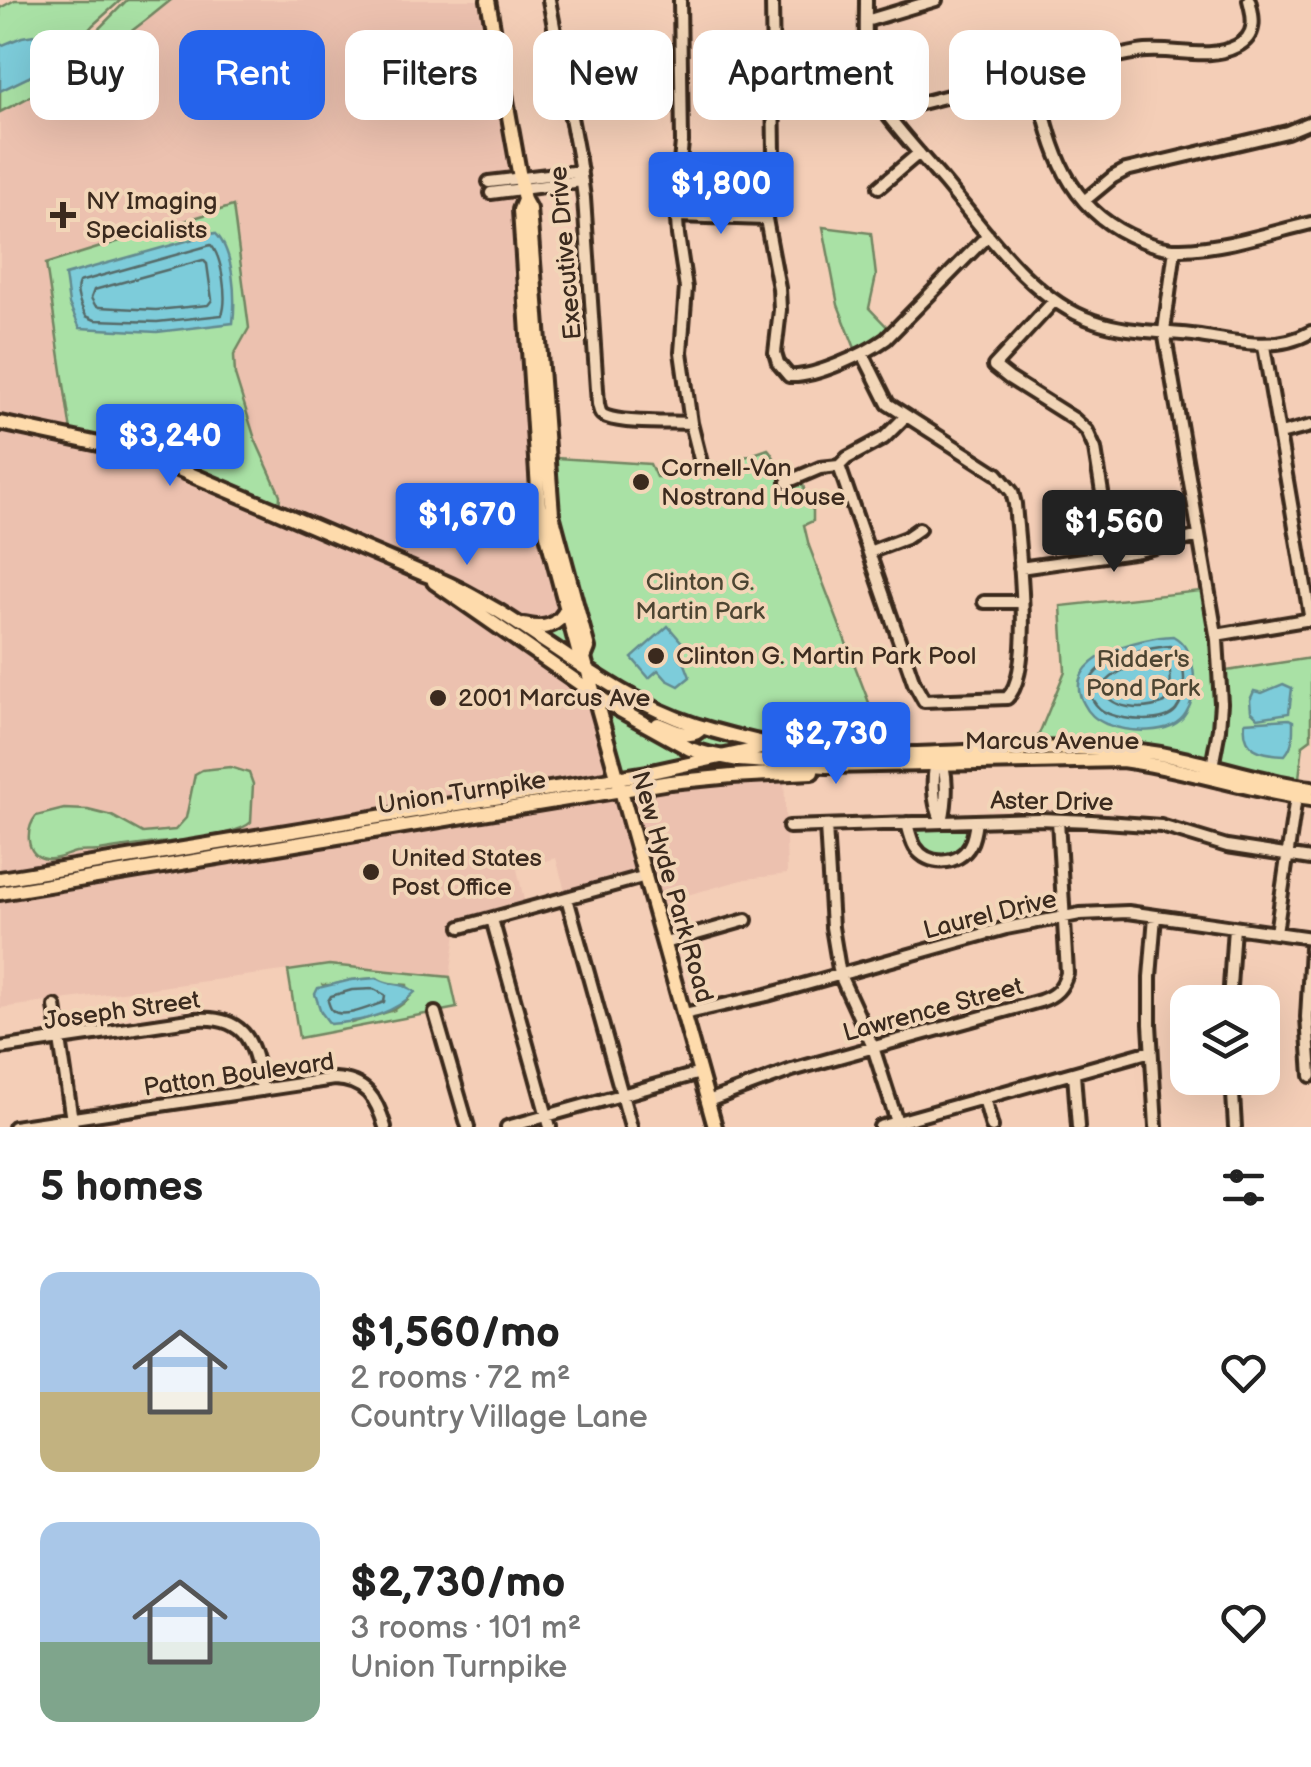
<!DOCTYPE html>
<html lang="en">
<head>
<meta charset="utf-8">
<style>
	body { margin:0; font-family:"Balsamiq Sans",sans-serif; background:#f6f6f6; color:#222; height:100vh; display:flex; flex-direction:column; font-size:38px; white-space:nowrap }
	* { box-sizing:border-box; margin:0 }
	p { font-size:32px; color:#767676 }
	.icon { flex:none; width:55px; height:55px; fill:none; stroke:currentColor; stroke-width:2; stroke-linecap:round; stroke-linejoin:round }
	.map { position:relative; height:1127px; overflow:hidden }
	.side { display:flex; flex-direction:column; background:#fff; flex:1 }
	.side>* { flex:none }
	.guide { position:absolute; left:30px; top:30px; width:1252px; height:90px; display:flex; gap:20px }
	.fabs { position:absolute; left:1170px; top:985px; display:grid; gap:20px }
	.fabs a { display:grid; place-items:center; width:110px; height:110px; border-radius:20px; background:#fff; box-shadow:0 10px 40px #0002; font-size:50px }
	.price { position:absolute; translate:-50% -85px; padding:0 22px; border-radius:10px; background:#2563eb; color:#fff; font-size:32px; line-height:65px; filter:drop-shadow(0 2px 5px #0008) }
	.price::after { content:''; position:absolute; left:50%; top:60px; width:30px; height:22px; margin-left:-15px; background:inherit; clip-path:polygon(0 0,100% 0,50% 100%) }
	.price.on { background:#222; color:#fff }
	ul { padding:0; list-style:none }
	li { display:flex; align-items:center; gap:30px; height:250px; padding:0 40px }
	li span { display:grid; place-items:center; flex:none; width:280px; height:200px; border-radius:20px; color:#555 }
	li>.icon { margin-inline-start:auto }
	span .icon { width:120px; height:120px; fill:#fffc; stroke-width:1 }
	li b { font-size:42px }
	h2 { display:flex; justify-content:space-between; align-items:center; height:120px; padding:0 40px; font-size:42px }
	.tag { padding:0 35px; border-radius:20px; background:#fff; box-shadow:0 10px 40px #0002; font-size:35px; line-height:90px }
	.tag.on { background:#2563eb; color:#fff }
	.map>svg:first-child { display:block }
	.built { fill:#ecc1af; fill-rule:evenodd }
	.green { fill:#a9e1a5; stroke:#728662; stroke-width:2.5; fill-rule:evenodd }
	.water { fill:#7dccda; stroke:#638b8f; stroke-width:2.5 }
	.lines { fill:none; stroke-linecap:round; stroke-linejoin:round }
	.shore { stroke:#556b69; stroke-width:2.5 }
	.minor-casing { stroke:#3b2a1e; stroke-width:18 }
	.major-casing { stroke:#3b2a1e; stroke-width:20 }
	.minor { stroke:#f2d6b8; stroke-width:10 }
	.major { stroke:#fedbac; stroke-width:12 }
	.poi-dot { fill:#3b2a1e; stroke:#f2d6b8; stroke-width:4 }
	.labels { text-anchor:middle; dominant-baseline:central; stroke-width:8; stroke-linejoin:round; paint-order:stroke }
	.poi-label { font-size:25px; fill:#3b2a1e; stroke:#f2d6b8; text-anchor:start }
	.street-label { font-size:25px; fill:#3b2a1e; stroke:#f2d6b8 }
	.park-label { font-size:25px; fill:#4c4532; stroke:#f2d6b8 }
</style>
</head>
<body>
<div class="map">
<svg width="1311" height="1127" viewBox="0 0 1311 1127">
	<rect width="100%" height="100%" fill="#f4ceb7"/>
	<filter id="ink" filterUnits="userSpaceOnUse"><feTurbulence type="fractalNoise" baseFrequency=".01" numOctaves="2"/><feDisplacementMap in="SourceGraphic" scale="20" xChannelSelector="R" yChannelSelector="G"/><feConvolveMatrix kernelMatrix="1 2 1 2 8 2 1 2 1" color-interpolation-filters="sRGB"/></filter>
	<g filter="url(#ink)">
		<path class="built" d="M141 0H488L523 189 563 616 530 627 450 583 594 695 618 778 0 879V107L62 66ZM47 264 249 328 234 355 235 375 255 439 280 495 72 438Z
			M784 773 787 874 746 879 654 904 646 876 567 898 556 858 517 869 524 900 458 919 450 977 329 965 0 1008V893L670 782Z"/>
		<path class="green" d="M15 0H121L93 25 67 55 66 59 74 54 127 0H171C118 44 62 82 0 112V8Z
			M233 206 249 328 234 355 235 375 255 439 280 495 279 512 176 468 72 438 46 264Z
			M823 227 871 233 876 276 869 308 893 333 858 356 838 305Z
			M768 449C777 458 780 476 790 488L797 481 803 484 804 489 799 496 813 510V521L804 525 809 546 889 755 792 764 670 782 717 760 618 778 594 695 540 656 527 637 563 616 541 457 650 464 656 477H686L692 468 705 460 722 465Z
			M1209 590 1220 672 1311 658V739L1303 745 1298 786 1193 761 1032 751 1065 671 1061 606Z
			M935 764H944L942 821H976L973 839 952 861 920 853 907 823 941 821Z
			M230 767 249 773 253 784 251 822C240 834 187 840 169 842 145 844 123 847 99 851 92 852 84 851 76 852 66 854 57 861 46 859 24 855 26 829 36 816L64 809 88 810 112 816 143 833 175 830 186 818 195 774 202 770Z
			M329 965 450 977 457 1008 299 1038 288 971ZM377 978 385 983 407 985 408 1000 394 1010 351 1023 323 985H333L351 980Z"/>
		<path class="water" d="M34 35 57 44 55 56 39 64 31 76 0 91V46L22 37Z
			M215 233C234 250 236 298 233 323L157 332 80 328 69 304 65 275Z
			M668 626 685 646 677 654 685 664 690 677 679 686 667 680 658 670 649 678 632 658Z
			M1173 636C1196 649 1200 690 1186 713 1172 737 1127 732 1106 724 1095 719 1089 714 1084 704 1057 657 1143 637 1173 636Z
			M1283 684 1292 688 1289 713 1258 718 1251 711 1250 700 1254 691 1262 693Z
			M1289 719 1293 721C1293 733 1294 745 1285 755 1260 754 1242 750 1245 722Z
			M377 978C391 987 402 981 415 992 393 1015 360 1022 330 1024L321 1012 315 994 318 988 351 980Z"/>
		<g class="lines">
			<path class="shore" d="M211 245C222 257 228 299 222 315L157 322 95 320 86 316C81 306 74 292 79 282Z
				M203 260 207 264 212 300 208 305 156 310 99 307 95 305 91 298 94 290Z
				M1170 646C1187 657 1188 694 1176 710 1164 725 1125 720 1109 714 1101 711 1097 707 1092 699 1073 663 1148 647 1170 646Z
				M1157 659 1167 660C1172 674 1172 690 1165 703 1144 711 1109 711 1102 687 1115 669 1137 664 1157 659Z
				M374 989 385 995 384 1002C372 1006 342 1020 332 1010 330 1008 329 1004 328 1001L331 996 352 990Z"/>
			<defs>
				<path id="minor" d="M549 0 579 160 584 198 598 404C600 411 599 414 607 417 626 424 670 422 691 423
					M680 0 682 142 676 204 678 235 686 288 681 352 691 423 702 467
					M772 0 774 154 766 219 779 288 780 310 775 353 778 363 789 376C815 378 865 354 886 339L988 235
					M866 0C866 33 863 70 877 101 897 130 922 156 945 183 985 231 1033 301 1094 321 1127 333 1165 331 1200 336 1238 342 1276 352 1311 332
					M866 21 936 0
					M560 58 580 54
					M1034 75C1051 142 1061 202 1129 235 1144 242 1165 250 1181 249 1225 248 1269 233 1311 223
					M885 112C970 91 1053 68 1138 52 1171 46 1206 62 1237 46 1257 36 1254 18 1249 0
					M489 182 581 171
					M879 187 919 153
					M491 193 582 181
					M1084 201 1113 177 1126 170 1287 132 1311 122
					M678 216 766 219
					M1175 249 1164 331 1217 640 1221 703 1219 729 1211 772
					M1054 301 994 366 1009 378 1074 419 1087 431 1095 449 1112 555
					M1264 346 1311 621
					M1280 434 1311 426
					M839 466 914 683 924 701 1007 698C1035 672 1018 544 1015 504L1012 492 997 474 888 404 863 354
					M787 482 820 468 839 466 847 458 884 438 905 417
					M869 552 906 538 919 529
					M1020 568 1139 551 1199 536
					M984 602H1022
					M1216 635 1311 619
					M939 754C948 772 947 801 942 821 932 803 931 773 939 754Z
					M907 823C909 831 911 840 915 847 928 867 959 866 970 845 974 838 975 829 976 821
					M826 826 832 927 840 975 873 1047 897 1122
					M789 827 1039 819 1091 821 1161 826 1227 846 1311 859
					M567 898 631 1127
					M1155 916 1150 977V1024L1156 1127
					M492 919 550 1127
					M461 927 646 876
					M1276 933 1297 790
					M665 943 746 920
					M1311 948 1307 1017 1311 1076
					M1229 1002 1234 927
					M55 1006 73 1127
					M435 1013 468 1127
					M684 1014 767 995 1006 928 1080 914 1128 912 1311 938
					M0 1048 196 1019C249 1015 255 1047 262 1090
					M1074 1074 1078 1127
					M1232 1078 1235 1127
					M984 1098 992 1127
					M708 1101 792 1070 1040 1001C1055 996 1063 988 1067 973L1058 820
					M14 1127 334 1079C366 1080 377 1099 385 1127
					M507 1127 700 1073
					M880 1127 1151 1051"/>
				<path id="major" d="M488 0 524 200 529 209 552 514 588 648 584 658
					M524 200 520 210 539 505 578 651 584 658 715 1127
					M0 423 118 448 176 468 424 574C451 583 474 597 498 611 563 651 622 701 695 725 740 739 805 754 852 756 872 757 892 755 912 754 980 752 1050 746 1118 749 1184 752 1245 780 1311 788
					M434 582 609 704 690 749 708 754 739 760 827 766 1122 760C1186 768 1247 791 1311 799
					M524 625C544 630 558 627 567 608
					M658 724C673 730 692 742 702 727
					M0 879 647 773 771 746
					M0 893 670 782 732 776 812 772"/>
			</defs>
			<use href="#minor" class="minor-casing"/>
			<use href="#major" class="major-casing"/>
			<use href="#minor" class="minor"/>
			<use href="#major" class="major"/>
		</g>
	</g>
	<g class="poi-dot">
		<path d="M58 200h10v10h10v10h-10v10h-10v-10h-10v-10h10z"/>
		<circle cx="641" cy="482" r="10"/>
		<circle cx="656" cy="656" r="10"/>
		<circle cx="438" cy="698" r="10"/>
		<circle cx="371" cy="872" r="10"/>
	</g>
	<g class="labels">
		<g class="poi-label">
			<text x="86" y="201">NY Imaging<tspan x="86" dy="29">Specialists</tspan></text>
			<text x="661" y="468">Cornell-Van<tspan x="661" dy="29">Nostrand House</tspan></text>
			<text x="676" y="656">Clinton G. Martin Park Pool</text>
			<text x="458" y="698">2001 Marcus Ave</text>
			<text x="391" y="858">United States<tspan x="391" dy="29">Post Office</tspan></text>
		</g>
		<g class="street-label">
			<text transform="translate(566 253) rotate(-95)">Executive Drive</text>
			<text x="1052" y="741">Marcus Avenue</text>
			<text transform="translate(462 793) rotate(-9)">Union Turnpike</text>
			<text transform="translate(1052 802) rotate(1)">Aster Drive</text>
			<text transform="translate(672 887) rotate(74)">New Hyde Park Road</text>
			<text transform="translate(990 915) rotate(-14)">Laurel Drive</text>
			<text transform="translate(933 1010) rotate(-15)">Lawrence Street</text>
			<text transform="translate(122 1011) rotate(-8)">Joseph Street</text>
			<text transform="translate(239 1075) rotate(-8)">Patton Boulevard</text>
		</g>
		<g class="park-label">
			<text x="700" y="582">Clinton G.<tspan x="700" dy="29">Martin Park</tspan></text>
			<text x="1143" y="659">Ridder's<tspan x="1143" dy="29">Pond Park</tspan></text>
		</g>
	</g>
</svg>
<div class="fabs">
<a><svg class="icon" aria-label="layers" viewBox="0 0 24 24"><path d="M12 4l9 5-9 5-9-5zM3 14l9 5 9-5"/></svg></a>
</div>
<b class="price" style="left:721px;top:237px">$1,800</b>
<b class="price" style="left:170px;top:489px">$3,240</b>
<b class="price" style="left:467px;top:568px">$1,670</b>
<b class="price on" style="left:1114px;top:575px">$1,560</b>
<b class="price" style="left:836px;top:787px">$2,730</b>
<div class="guide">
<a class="tag">Buy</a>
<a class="tag on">Rent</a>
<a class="tag">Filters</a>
<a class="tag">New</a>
<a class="tag">Apartment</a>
<a class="tag">House</a>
</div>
</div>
<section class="side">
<h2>5 homes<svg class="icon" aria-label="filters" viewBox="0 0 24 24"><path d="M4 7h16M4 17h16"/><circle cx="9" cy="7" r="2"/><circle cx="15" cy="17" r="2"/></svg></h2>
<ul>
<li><span style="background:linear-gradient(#a9c7e8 60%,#c2b280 0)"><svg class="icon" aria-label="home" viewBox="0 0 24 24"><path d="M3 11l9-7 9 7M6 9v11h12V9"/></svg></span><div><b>$1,560/mo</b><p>2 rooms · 72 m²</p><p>Country Village Lane</p></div><svg class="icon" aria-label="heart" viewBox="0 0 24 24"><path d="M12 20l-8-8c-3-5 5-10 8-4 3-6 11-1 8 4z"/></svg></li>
<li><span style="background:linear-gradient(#a9c7e8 60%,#7fa58c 0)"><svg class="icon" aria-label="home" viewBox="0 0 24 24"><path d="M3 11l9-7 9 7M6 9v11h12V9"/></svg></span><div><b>$2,730/mo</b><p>3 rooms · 101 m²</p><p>Union Turnpike</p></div><svg class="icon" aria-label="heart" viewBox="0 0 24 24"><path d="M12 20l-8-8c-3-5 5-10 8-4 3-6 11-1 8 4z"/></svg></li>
</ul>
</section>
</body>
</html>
